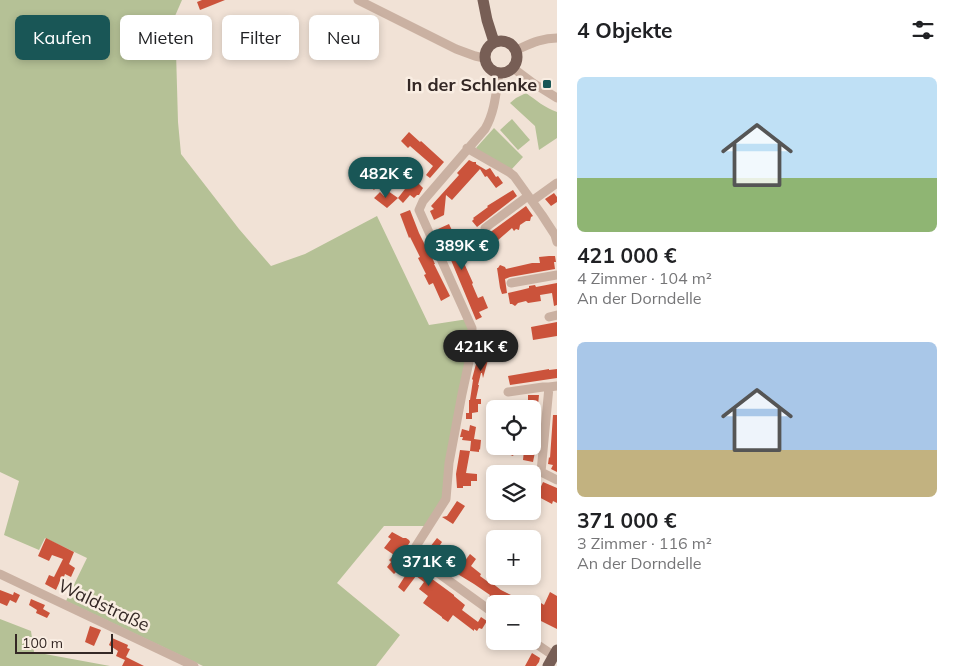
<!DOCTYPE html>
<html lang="de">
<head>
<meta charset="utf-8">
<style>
	body { margin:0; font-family:Mulish,sans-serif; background:#f6f6f6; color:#202124; height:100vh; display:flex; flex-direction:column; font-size:19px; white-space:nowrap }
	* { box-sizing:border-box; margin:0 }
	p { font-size:16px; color:#757577 }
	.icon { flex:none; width:28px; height:28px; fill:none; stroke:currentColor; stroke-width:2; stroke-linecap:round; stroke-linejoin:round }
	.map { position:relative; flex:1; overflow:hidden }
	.side { display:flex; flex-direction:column; background:#fff; width:400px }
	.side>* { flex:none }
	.banner { position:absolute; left:15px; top:15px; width:466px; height:45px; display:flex; gap:10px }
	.fabs { position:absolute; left:486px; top:400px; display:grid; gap:10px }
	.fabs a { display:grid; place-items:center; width:55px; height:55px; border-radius:8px; background:#fff; box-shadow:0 2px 8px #0003; font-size:25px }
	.scale { position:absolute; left:15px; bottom:12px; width:98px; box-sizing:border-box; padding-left:5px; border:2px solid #342825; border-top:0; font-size:14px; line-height:18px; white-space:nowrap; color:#342825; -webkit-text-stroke:4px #f9ede2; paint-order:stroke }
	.price { position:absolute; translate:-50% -42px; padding:0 11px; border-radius:18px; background:#195656; color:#fff; font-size:16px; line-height:32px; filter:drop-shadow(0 1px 2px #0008) }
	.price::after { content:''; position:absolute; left:50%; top:30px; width:15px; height:11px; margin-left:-8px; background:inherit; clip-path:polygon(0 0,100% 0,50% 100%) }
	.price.selected { background:#222; color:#fff }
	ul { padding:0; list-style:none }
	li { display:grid; align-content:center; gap:10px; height:265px; padding:0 20px }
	li span { display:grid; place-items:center; height:155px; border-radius:8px; color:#555 }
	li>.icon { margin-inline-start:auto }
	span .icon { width:90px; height:90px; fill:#fffc; stroke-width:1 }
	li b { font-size:21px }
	h2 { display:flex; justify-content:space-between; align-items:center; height:60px; padding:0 20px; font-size:21px }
	.chip { padding:0 18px; border-radius:8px; background:#fff; box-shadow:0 2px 8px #0003; font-size:18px; line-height:45px }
	.chip.selected { background:#195656; color:#fff }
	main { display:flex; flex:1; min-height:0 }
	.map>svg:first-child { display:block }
	.green { fill:#b5c196 }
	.building { fill:#cb533b }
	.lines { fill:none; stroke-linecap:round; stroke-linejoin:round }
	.minor { stroke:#cab1a2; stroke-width:9 }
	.major { stroke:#775e55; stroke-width:11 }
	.poi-dot { fill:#195656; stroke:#f9ede2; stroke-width:2 }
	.labels { text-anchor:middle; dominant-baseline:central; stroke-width:5; stroke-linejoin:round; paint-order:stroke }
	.poi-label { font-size:18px; font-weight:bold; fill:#342825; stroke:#f9ede2; text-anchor:end }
	.street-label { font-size:18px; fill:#342825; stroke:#f9ede2 }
</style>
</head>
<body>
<main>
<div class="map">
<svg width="557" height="666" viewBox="0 0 557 666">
	<rect width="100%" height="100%" fill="#f1e2d6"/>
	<path class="green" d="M0 0H182L175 16 178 122 181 154 239 229 271 266 305 254 377 216 429 325 468 319 472 328 442 499 425 526H384L337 583 400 635 376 666H203L66 601 87 558 45 538 39 550 4 535 19 481 0 472Z
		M526 93C536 100 545 108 557 112V138L539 150 535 126 510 103 516 98Z
		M512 119 530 140 518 150 500 130Z
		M494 128 523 157 511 170 480 152 476 148Z
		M0 619 31 631 34 652 110 666H0Z"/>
	<path class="building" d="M202 0H225L200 10 197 2Z
		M409 132 420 142 421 141 444 162 430 178 426 175 433 166 410 146 408 148 401 141Z
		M387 157 408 178 411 174 417 179 415 180 423 188 419 195H417L414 198 410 195 403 203 398 198 405 189 393 178 394 177 380 165Z
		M469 160 473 162H476V164L486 170 490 168 496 177 498 176 503 183 496 188 487 176 485 177 480 169 452 200 446 195 444 215 434 220 430 211 434 209 431 206 459 175 457 173Z
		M375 165 380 170 374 177 380 183 374 190 365 182 371 176 368 173Z
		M513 190 517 196 477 227 472 221 474 219 473 218 488 207 487 206Z
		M388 191 398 198 387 208 374 198 380 192 384 196Z
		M554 193 557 197V202L551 206 545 199Z
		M526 206 533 216 531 217 530 221H526L520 225 519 230 516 229 514 231 512 228 497 241 495 240 486 247 481 239Z
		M410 210 419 233 429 253H430L435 264H434L450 296 441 301 433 283 429 285 424 275 426 274 418 258 420 257 410 237 409 238 400 214Z
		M449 224 467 262 464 263 473 283 472 284 478 298 483 296 488 308 479 312 482 317 476 320 438 229Z
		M549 256H555L556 262H554L555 269 510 277 505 279 507 293 502 294 500 288 497 268H498L500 265 505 267 506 269 532 263H540L539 257Z
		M557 283V305L554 306 552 293 540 295 541 301 528 303 526 301 518 303 515 306 512 304H510L508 293 521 290 529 288V286L535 285 536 287Z
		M557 322V336L533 340 531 327Z
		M495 331 496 347 493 348 495 359 488 360 483 378 482 373H481L478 385H479L476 399H481V404H478V412L472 413V419H466V413H469V400H470L473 380 472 379 476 364 481 366 480 355H487L486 339H484L483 332Z
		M549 369V370L557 369V378L510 385 508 376Z
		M528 395H539L538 405 528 404Z
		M534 406 539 407 538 433 532 432Z
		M553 415H557V472L551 469 553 465 548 464 549 457 550 458Z
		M470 425 476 427 474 439 481 440 480 450 479 449V452L470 451 471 441 462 440 463 437H460L462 429 469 431Z
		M505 446H518L513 456 503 452Z
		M460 450 470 451 466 473 477 474V481H471V486H463V488H457L456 474Z
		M524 450 535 452 533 462 523 460Z
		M543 482 557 488V503L553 501 552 504 535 495 537 490 539 491Z
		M457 501 465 506 453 524 442 517 447 516Z
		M392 532 403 538H406L409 540 410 542 401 556 402 557 399 561 409 570 413 565 420 570 419 571 427 577 428 576 454 595V596L465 605 462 610 478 622 481 617 487 621 482 629 479 628 477 631 474 629V631L453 615 448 622 442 618V617L423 603 428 596 419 589 424 582 416 576 404 592 398 587 405 576 397 571 394 574 387 567 391 562 389 560 394 555 384 548 391 539 388 537Z
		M46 538 74 552 69 564 75 568 71 577 65 574 62 582 60 581 56 590 45 584 49 575 54 577 63 559 52 555 49 561 38 556Z
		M437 538 442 542 440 545 444 548 443 549 453 556 452 558 461 565 463 562H464L470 554 476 559 471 566 481 574 480 576 491 584 492 583 501 590 521 600 523 595 530 600 528 604H500L489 597 490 595 474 584 451 570V571L447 569 426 552Z
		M0 590 13 595 14 592 20 595 16 603 10 600 7 606 0 603Z
		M550 592 557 596V629L539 620 532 635V609L537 612 541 603 544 605Z
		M31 599 45 605 43 609 50 613 47 618 36 613 37 610 29 605Z
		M90 626 101 630 94 646 85 642Z
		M112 638 128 645 127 648 130 649 126 657 144 666H122L125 660 116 656 118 651 109 645Z
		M500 641H513L517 644 513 650Z
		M532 653 540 658 539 662 536 666H525Z"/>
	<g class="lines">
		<path class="minor" d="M358 0 456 49 475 56 484 58
			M516 50C530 44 541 38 557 38
			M513 68 533 83 557 98
			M467 148 509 172 514 176 542 215 555 235 557 242
			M532 201 557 183
			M485 228 528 196
			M511 283 557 275
			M549 317 557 315
			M557 386 549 387 541 472 557 480
			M508 392 543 387H549
			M0 574 194 666
			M495 614 416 557 413 554V551L446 499 449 463 462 394 472 348V328L419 210 423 201 485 129C495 112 496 92 499 73
			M532 641 554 656"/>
		<path class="major" d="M483 0 487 20 494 42
			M485 57a16 16 0 1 1 32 0a16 16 0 1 1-32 0Z
			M548 666 557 650"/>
	</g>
	<rect class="poi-dot" x="542" y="79" width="10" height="10" rx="2.5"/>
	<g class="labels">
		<g class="poi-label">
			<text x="537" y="84">In der Schlenke</text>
		</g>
		<g class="street-label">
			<text transform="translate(104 605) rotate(25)">Waldstraße</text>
		</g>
	</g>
</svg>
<div class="fabs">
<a><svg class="icon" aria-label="locate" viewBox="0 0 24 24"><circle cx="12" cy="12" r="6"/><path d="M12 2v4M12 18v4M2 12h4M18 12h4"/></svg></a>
<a><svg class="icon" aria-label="layers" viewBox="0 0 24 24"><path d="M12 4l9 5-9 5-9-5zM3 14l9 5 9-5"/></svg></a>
<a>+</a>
<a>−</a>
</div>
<div class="scale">100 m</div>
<b class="price" style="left:386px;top:199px">482K €</b>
<b class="price" style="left:462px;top:271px">389K €</b>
<b class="price selected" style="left:481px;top:372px">421K €</b>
<b class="price" style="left:429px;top:587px">371K €</b>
<div class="banner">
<a class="chip selected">Kaufen</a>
<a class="chip">Mieten</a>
<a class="chip">Filter</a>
<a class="chip">Neu</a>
</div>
</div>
<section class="side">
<h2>4 Objekte<svg class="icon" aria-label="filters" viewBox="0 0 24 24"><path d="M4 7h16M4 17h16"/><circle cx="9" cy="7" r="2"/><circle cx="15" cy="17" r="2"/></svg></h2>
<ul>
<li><span style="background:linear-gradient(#bfe0f5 65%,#8fb573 0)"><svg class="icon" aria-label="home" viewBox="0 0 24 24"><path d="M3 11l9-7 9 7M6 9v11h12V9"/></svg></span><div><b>421 000 €</b><p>4 Zimmer · 104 m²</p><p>An der Dorndelle</p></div></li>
<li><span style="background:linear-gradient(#a9c7e8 70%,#c2b280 0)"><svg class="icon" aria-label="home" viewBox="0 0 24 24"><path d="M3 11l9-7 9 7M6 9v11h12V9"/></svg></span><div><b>371 000 €</b><p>3 Zimmer · 116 m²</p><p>An der Dorndelle</p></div></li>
</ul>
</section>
</main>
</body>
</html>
